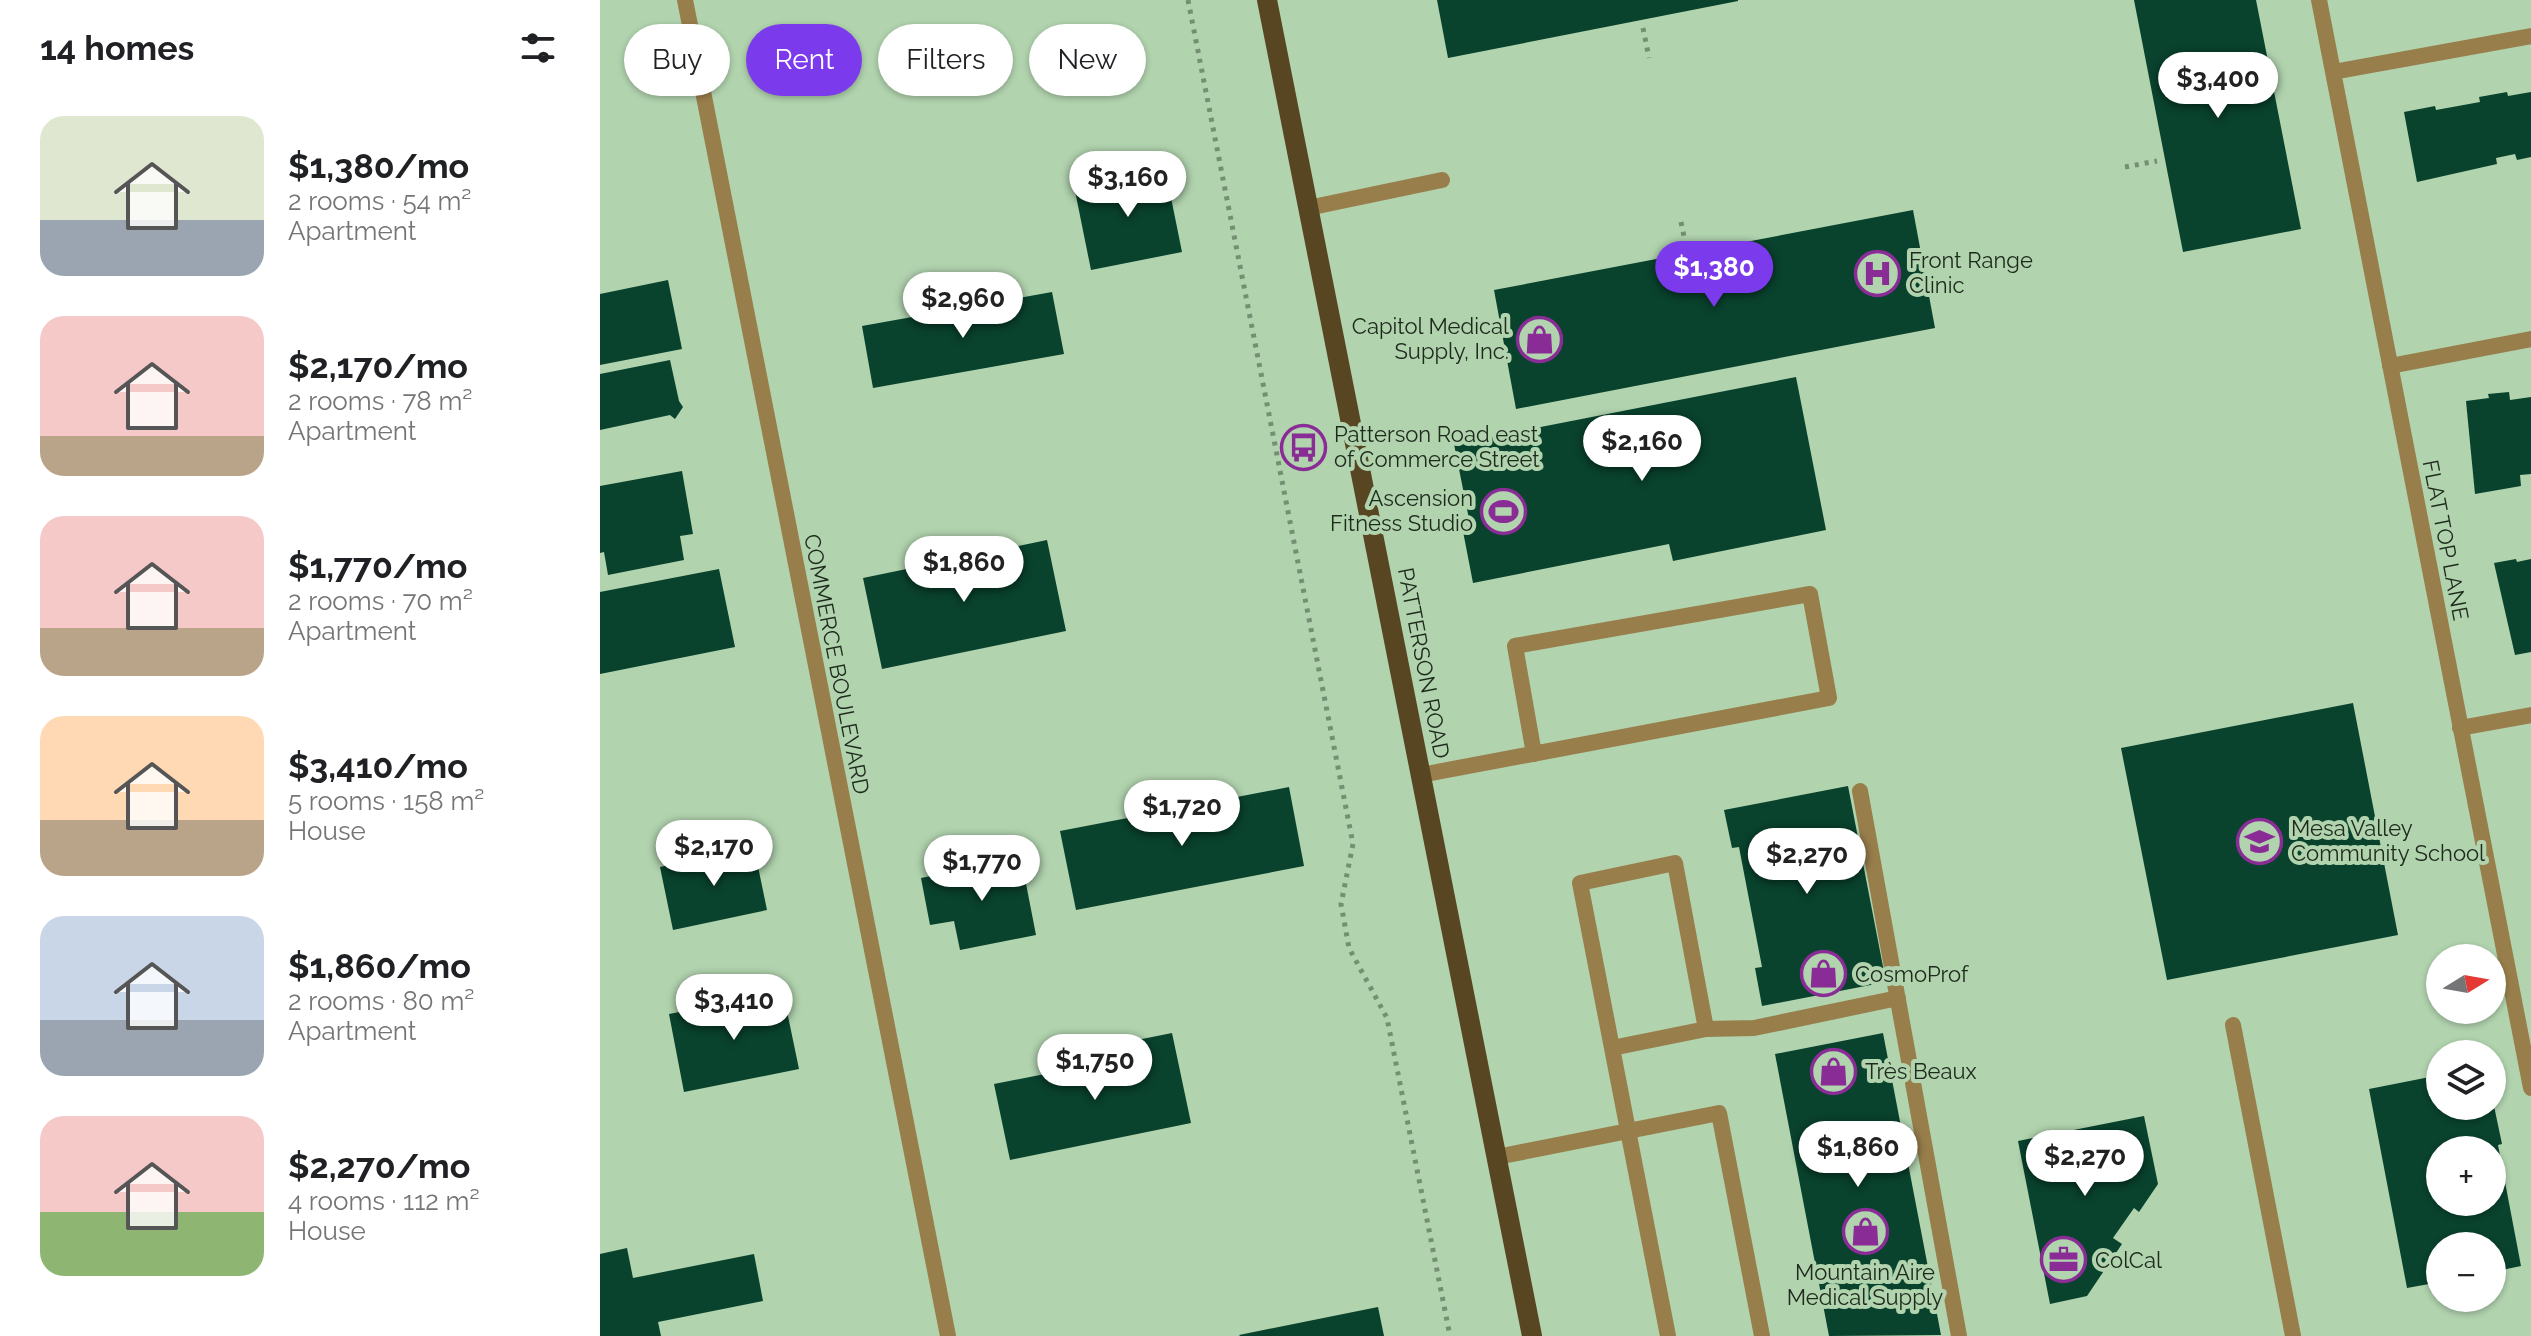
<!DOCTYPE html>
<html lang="en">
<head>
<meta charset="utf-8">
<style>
	body { margin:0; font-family:Raleway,sans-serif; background:#f2f2f2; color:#202124; height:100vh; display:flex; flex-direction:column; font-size:30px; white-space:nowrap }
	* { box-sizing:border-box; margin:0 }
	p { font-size:26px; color:#757577 }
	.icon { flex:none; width:44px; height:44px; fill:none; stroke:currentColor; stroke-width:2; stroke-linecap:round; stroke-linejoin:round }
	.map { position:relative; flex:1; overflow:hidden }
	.drawer { display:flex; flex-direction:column; background:#fff; width:600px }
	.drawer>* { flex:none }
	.top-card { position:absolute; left:24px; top:24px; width:760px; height:72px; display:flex; gap:16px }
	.needle { width:52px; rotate:79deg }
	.buttons { position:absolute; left:1826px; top:944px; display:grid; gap:16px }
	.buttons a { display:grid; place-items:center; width:80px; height:80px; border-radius:50%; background:#fff; box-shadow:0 2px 6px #0004; font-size:40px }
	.price { position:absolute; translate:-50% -68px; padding:0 18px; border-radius:28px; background:#fff; color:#222; font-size:26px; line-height:52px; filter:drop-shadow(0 2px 4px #0008) }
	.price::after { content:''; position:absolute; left:50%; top:48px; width:24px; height:18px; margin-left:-12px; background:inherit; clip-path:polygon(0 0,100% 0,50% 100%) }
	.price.on { background:#7c3aed; color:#fff }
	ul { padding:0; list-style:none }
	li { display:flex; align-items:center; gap:24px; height:200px; padding:0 40px }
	li span { display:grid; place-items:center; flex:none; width:224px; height:160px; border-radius:24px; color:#555 }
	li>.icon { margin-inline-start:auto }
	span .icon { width:96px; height:96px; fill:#fffc; stroke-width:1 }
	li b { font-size:34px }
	h2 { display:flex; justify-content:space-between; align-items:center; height:96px; padding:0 40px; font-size:34px }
	.pill { padding:0 28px; border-radius:36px; background:#fff; box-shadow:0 2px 6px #0004; font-size:28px; line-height:72px }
	.pill.on { background:#7c3aed; color:#fff }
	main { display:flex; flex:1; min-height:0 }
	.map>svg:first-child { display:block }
	.building { fill:#09422d; fill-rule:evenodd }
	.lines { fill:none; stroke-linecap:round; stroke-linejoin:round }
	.path { stroke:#758f73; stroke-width:5; stroke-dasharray:4 6; stroke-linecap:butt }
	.lane { stroke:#987e4b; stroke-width:16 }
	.street { stroke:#987e4b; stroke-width:16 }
	.primary { stroke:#584622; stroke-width:20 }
	.labels { text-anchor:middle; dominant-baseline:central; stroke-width:8; stroke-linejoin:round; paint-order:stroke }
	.poi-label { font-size:22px; fill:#1d2a1c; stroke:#b1d3ae; text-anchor:start }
	.street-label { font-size:22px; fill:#1d2a1c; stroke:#b1d3ae }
</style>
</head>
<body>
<main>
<section class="drawer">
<h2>14 homes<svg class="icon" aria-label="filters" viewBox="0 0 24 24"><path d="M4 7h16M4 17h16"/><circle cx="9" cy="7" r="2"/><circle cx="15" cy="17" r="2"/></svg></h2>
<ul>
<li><span style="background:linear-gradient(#dfe7d0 65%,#9aa5b1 0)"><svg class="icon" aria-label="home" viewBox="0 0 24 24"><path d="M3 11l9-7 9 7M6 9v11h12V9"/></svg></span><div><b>$1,380/mo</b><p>2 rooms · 54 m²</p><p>Apartment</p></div></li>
<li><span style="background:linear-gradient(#f6c9c9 75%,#b9a48a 0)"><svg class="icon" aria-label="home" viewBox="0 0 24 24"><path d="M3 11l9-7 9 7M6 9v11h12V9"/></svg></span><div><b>$2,170/mo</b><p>2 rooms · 78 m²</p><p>Apartment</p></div></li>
<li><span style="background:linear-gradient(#f6c9c9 70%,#b9a48a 0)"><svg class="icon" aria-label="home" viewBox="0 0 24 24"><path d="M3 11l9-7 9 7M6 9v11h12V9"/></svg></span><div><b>$1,770/mo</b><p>2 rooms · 70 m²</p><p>Apartment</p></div></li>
<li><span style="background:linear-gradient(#ffd9b3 65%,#b9a48a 0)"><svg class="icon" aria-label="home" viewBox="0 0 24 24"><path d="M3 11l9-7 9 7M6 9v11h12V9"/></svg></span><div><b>$3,410/mo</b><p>5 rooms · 158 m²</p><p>House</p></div></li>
<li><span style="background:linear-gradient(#c9d6e8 65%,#9aa5b1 0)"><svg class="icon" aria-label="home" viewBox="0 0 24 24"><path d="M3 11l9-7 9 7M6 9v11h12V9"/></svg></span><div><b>$1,860/mo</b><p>2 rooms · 80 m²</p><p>Apartment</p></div></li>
<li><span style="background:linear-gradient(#f6c9c9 60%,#8fb573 0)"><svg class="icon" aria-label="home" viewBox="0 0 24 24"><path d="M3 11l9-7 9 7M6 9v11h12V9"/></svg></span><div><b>$2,270/mo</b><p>4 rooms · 112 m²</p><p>House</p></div></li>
</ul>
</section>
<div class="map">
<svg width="1931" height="1336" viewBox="0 0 1931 1336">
	<rect width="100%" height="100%" fill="#b1d3ae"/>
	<path class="building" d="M837 0H1138V1L848 58Z
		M1534 0H1656L1701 229 1583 252Z
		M1907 92 1908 96 1931 92V157L1917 160 1915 154 1896 158 1897 164 1817 182 1804 112 1835 106 1836 110 1880 102 1879 97Z
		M565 168 582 252 491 270 474 186Z
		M1313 210 1335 328 916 409 894 290Z
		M68 280 82 349 0 365V294Z
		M452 292 464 354 273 388 262 326Z
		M70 360 79 401 83 407 75 419 70 415 0 430V374Z
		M1196 377 1226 530 1073 561 1069 544 873 583 861 521 869 519 854 444Z
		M1909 392 1910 400 1931 397V474L1920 475 1921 486 1875 494 1866 401 1889 398 1888 394Z
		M82 471 93 534 80 536 84 560 8 575 4 552 0 553V486Z
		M447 540 466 631 282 669 263 578Z
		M1916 559 1917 562 1931 559V652L1915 655 1894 563Z
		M119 569 135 647 0 674V592Z
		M1753 703 1798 935 1567 980 1521 748Z
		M1248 786 1286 982 1162 1006 1155 968 1162 967 1139 847 1132 848 1124 810Z
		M689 787 704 866 476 910 460 831Z
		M154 847 167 910 73 930 60 867Z
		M421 858 436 935 360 950 354 921 330 925 321 878Z
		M183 992 199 1069 84 1092 69 1014Z
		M572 1033 591 1123 410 1160 394 1084 540 1055 537 1040Z
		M1283 1033 1341 1335 1229 1336 1175 1054Z
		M1840 1075V1106H1894L1902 1144 1898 1145 1921 1266 1892 1272V1246H1840V1282L1807 1288 1769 1089ZM1840 1150H1892V1202H1840Z
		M1544 1116 1558 1184 1539 1212 1534 1208 1513 1238 1522 1244 1487 1296 1450 1304 1418 1141Z
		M27 1248 33 1278 154 1254 163 1301 58 1322 61 1336H0V1254Z
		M778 1307 784 1336H640L639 1335Z"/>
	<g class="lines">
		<path class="path" d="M588 0 753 844 741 904 749 948 787 1018 850 1336
			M1043 28 1049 58
			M1525 167 1557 161
			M1081 222 1087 251"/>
		<path class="lane" d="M708 208 842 180
			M821 775 1229 698 1210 594 915 646 934 754
			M1260 791 1359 1336
			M1633 1025 1693 1336
			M1012 1048 980 883 1075 863 1106 1029
			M897 1157 1119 1113 1162 1336
			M1068 1336 1012 1048 1106 1029 1154 1028 1298 998"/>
		<path class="street" d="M85 0 348 1336
			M1719 0 1931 1088
			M1733 72 1931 36
			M1790 366 1931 339
			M1860 728 1931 715"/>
		<path class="primary" d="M667 0 932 1336"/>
	</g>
	<defs>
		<symbol id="hospital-ring" viewBox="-11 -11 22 22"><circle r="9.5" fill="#b1d3ae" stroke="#8a2c96" stroke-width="1.5"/><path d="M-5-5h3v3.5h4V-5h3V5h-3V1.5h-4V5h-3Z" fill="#8a2c96"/></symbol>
		<symbol id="shop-ring" viewBox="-11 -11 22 22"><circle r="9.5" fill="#b1d3ae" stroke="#8a2c96" stroke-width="1.5"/><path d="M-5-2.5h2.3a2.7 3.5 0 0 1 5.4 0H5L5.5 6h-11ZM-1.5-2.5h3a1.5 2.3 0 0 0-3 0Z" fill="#8a2c96"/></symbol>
		<symbol id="bus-ring" viewBox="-11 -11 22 22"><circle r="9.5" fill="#b1d3ae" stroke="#8a2c96" stroke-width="1.5"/><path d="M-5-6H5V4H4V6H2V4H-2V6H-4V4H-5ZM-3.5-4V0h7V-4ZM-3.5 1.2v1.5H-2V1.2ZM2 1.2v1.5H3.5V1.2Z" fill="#8a2c96"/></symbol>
		<symbol id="stadium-ring" viewBox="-11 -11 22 22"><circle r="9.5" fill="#b1d3ae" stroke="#8a2c96" stroke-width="1.5"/><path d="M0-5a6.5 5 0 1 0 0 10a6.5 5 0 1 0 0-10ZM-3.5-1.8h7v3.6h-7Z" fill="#8a2c96"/></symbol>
		<symbol id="school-ring" viewBox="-11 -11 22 22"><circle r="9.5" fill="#b1d3ae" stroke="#8a2c96" stroke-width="1.5"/><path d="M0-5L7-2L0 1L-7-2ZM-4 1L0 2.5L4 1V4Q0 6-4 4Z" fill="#8a2c96"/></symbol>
		<symbol id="office-ring" viewBox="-11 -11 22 22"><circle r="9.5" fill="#b1d3ae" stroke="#8a2c96" stroke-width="1.5"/><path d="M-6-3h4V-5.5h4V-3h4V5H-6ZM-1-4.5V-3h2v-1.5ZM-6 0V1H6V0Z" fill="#8a2c96"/></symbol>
	</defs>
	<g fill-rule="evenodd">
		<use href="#hospital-ring" x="1252" y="248" width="51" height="51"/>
		<use href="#shop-ring" x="914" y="314" width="51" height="51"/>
		<use href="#bus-ring" x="678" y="422" width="51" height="51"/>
		<use href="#stadium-ring" x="878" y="486" width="51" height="51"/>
		<use href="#school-ring" x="1634" y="816" width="51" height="51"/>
		<use href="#shop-ring" x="1198" y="948" width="51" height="51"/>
		<use href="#shop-ring" x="1208" y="1046" width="51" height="51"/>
		<use href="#shop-ring" x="1240" y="1206" width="51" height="51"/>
		<use href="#office-ring" x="1438" y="1234" width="51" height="51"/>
	</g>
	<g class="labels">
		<g class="poi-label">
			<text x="1309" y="260">Front Range<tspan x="1309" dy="25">Clinic</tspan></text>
			<text x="909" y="326" text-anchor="end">Capitol Medical<tspan x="909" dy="25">Supply, Inc.</tspan></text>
			<text x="734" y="434">Patterson Road east<tspan x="734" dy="25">of Commerce Street</tspan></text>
			<text x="873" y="498" text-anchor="end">Ascension<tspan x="873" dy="25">Fitness Studio</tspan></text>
			<text x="1691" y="828">Mesa Valley<tspan x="1691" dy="25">Community School</tspan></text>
			<text x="1255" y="974">CosmoProf</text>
			<text x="1265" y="1071">Très Beaux</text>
			<text x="1495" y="1260">ColCal</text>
			<text x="1265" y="1272" text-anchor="middle">Mountain Aire<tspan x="1265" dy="25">Medical Supply</tspan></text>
		</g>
		<g class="street-label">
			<text transform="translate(1846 540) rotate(79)">FLAT TOP LANE</text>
			<text transform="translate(824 663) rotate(79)">PATTERSON ROAD</text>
			<text transform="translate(237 664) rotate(79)">COMMERCE BOULEVARD</text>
		</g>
	</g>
</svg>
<div class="buttons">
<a><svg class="needle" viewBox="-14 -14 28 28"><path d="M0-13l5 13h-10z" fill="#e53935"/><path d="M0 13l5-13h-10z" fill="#757577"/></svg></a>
<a><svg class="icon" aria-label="layers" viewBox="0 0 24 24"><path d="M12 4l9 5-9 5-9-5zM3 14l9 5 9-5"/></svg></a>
<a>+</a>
<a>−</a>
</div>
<b class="price" style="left:1618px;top:120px">$3,400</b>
<b class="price" style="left:528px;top:219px">$3,160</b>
<b class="price on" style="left:1114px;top:309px">$1,380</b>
<b class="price" style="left:363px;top:340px">$2,960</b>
<b class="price" style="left:1042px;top:483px">$2,160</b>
<b class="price" style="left:364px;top:604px">$1,860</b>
<b class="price" style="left:582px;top:848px">$1,720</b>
<b class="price" style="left:114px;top:888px">$2,170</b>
<b class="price" style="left:1207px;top:896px">$2,270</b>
<b class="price" style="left:382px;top:903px">$1,770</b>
<b class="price" style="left:134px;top:1042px">$3,410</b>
<b class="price" style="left:495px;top:1102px">$1,750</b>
<b class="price" style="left:1258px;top:1189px">$1,860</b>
<b class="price" style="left:1485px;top:1198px">$2,270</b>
<div class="top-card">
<a class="pill">Buy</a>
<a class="pill on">Rent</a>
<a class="pill">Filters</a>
<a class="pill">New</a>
</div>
</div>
</main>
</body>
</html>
